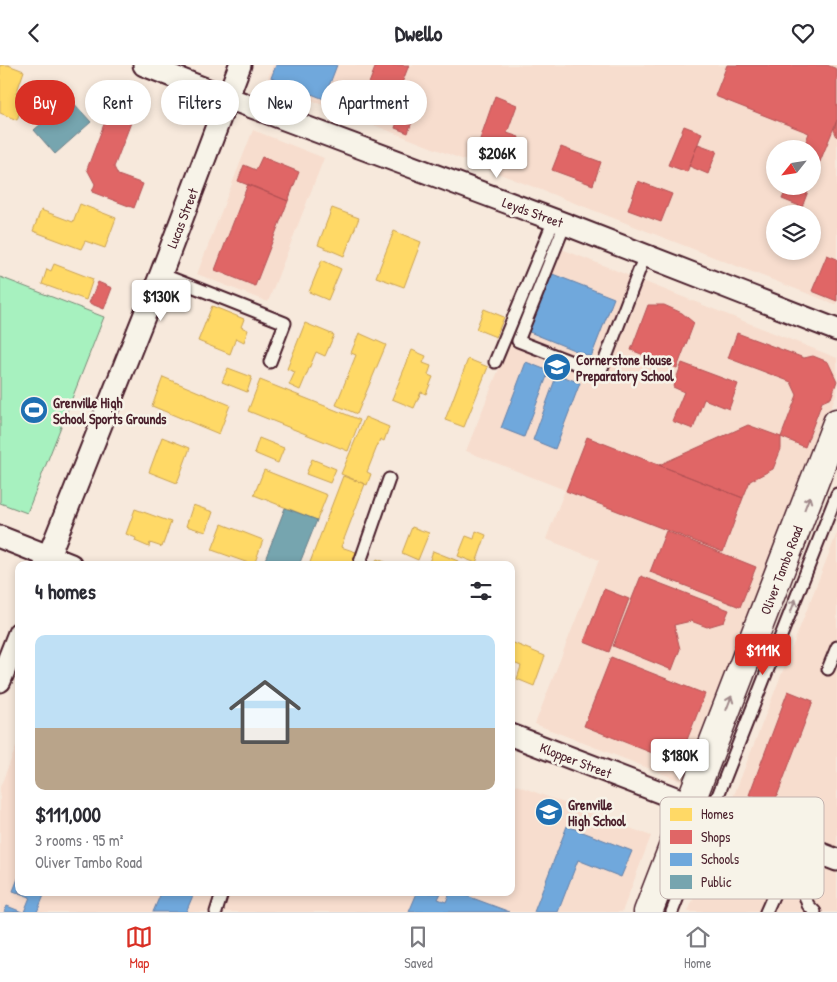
<!DOCTYPE html>
<html lang="en">
<head>
<meta charset="utf-8">
<style>
	body { margin:0; font-family:"Patrick Hand",sans-serif; background:#f7f7f7; color:#2b2b33; height:100vh; display:flex; flex-direction:column; font-size:19px; white-space:nowrap }
	* { box-sizing:border-box; margin:0 }
	p { font-size:16px; color:#7c7c81 }
	.icon { flex:none; width:28px; height:28px; fill:none; stroke:currentColor; stroke-width:2; stroke-linecap:round; stroke-linejoin:round }
	.map { position:relative; flex:1; overflow:hidden }
	.details { position:absolute; left:15px; top:496px; width:500px; height:335px; display:flex; flex-direction:column; background:#fff; border-radius:10px; box-shadow:0 2px 8px #0003 }
	.details>* { flex:none }
	.guide { position:absolute; left:15px; top:15px; width:500px; height:45px; display:flex; gap:10px }
	.needle { width:32px; rotate:240deg }
	.fabs { position:absolute; left:766px; top:75px; display:grid; gap:10px }
	.fabs a { display:grid; place-items:center; width:55px; height:55px; border-radius:50%; background:#fff; box-shadow:0 2px 8px #0003; font-size:25px }
	.price { position:absolute; translate:-50% -42px; padding:0 11px; border-radius:5px; background:#fff; color:#222; font-size:16px; line-height:32px; filter:drop-shadow(0 1px 2px #0008) }
	.price::after { content:''; position:absolute; left:50%; top:30px; width:15px; height:11px; margin-left:-8px; background:inherit; clip-path:polygon(0 0,100% 0,50% 100%) }
	.price.selected { background:#d93025; color:#fff }
	ul { padding:0; list-style:none }
	li { display:grid; align-content:center; gap:10px; height:265px; padding:0 20px }
	li+li { border-top:1px solid #e1e1e2 }
	li span { display:grid; place-items:center; height:155px; border-radius:10px; color:#555 }
	li>.icon { margin-inline-start:auto }
	span .icon { width:90px; height:90px; fill:#fffc; stroke-width:1 }
	li b { font-size:21px }
	h2 { display:flex; justify-content:space-between; align-items:center; height:60px; padding:0 20px; font-size:21px }
	.tag { padding:0 18px; border-radius:22px; background:#fff; box-shadow:0 2px 8px #0003; font-size:18px; line-height:45px }
	.tag.selected { background:#d93025; color:#fff }
	header { display:flex; justify-content:space-between; align-items:center; height:65px; padding:0 20px; background:#fff; font-size:22px; font-weight:800 }
	.menu { display:flex; justify-content:space-around; align-items:center; height:70px; border-top:1px solid #e1e1e2; background:#fff; font-size:14px; color:#7c7c81 }
	.menu a { display:grid; justify-items:center; gap:2px }
	.menu .selected { color:#d93025 }
	.map>svg:first-child { display:block }
	.built { fill:#f7ddce; fill-rule:evenodd }
	.green { fill:#a7f1bf; stroke:#788875 }
	.homes { fill:#ffd966; stroke:#c9a154 }
	.shops { fill:#e06666; stroke:#b35154 }
	.schools { fill:#6fa8dc; stroke:#647fa7 }
	.public { fill:#76a5af; stroke:#697d87 }
	.lines { fill:none; stroke-linecap:round; stroke-linejoin:round }
	.service-casing { stroke:#4a1f2b; stroke-width:15 }
	.minor-casing { stroke:#4a1f2b; stroke-width:25 }
	.secondary-casing { stroke:#4a1f2b; stroke-width:31 }
	.service { stroke:#f7f3e8; stroke-width:11 }
	.minor { stroke:#f7f3e8; stroke-width:21 }
	.secondary { stroke:#f7f3e8; stroke-width:28 }
	.oneway { stroke:#a0898a }
	.labels { text-anchor:middle; dominant-baseline:central; stroke-width:5; stroke-linejoin:round; paint-order:stroke }
	.street-label { font-size:14px; fill:#4a1f2b; stroke:#f7f3e8 }
	.poi-label { font-size:14px; font-weight:bold; fill:#4a1f2b; stroke:#f7f3e8; text-anchor:start }
	.key { fill:#f7f3e8; stroke:#c3b3af; stroke-width:1 }
	.key-label { font-size:14px; fill:#4a1f2b }
</style>
</head>
<body>
<header><svg class="icon" aria-label="back" viewBox="0 0 24 24"><path d="M15 5l-7 7 7 7"/></svg>Dwello<svg class="icon" aria-label="heart" viewBox="0 0 24 24"><path d="M12 20l-8-8c-3-5 5-10 8-4 3-6 11-1 8 4z"/></svg></header>
<div class="map">
<svg width="837" height="847" viewBox="0 0 837 847">
	<rect width="100%" height="100%" fill="#f7e9dc"/>
	<filter id="ink" filterUnits="userSpaceOnUse"><feTurbulence type="fractalNoise" baseFrequency=".02" numOctaves="2"/><feDisplacementMap in="SourceGraphic" scale="10" xChannelSelector="R" yChannelSelector="G"/><feConvolveMatrix kernelMatrix="1 2 1 2 8 2 1 2 1" color-interpolation-filters="sRGB"/></filter>
	<g filter="url(#ink)">
		<path class="built" d="M273 0H837V240L266 18ZM775 84H812V121H775ZM775 149H812V186H775Z
			M253 65 324 93 268 237 197 209Z
			M549 179 837 293V327L684 717 535 659 599 495 546 474 565 425 466 386Z
			M837 468V847H688Z
			M19 675V828H511V718L651 771 622 847H0V722Z"/>
		<path class="green" d="M0 212 104 252 27 448 0 438Z"/>
		<path class="homes" d="M0 0H8L24 6 16 29 25 32 17 55 0 48Z
			M80 139 116 153 105 183 85 176 81 184 33 166 41 145 73 157Z
			M332 143 359 153 344 191 318 180Z
			M394 166 421 177 404 222 376 212Z
			M322 195 341 204 328 235 309 227Z
			M54 199 93 214 86 235 42 219 47 204 51 206Z
			M212 241 244 254 241 262 248 265 244 277 236 273 230 289 198 276Z
			M484 244 504 252 496 272 476 264Z
			M305 258 334 270 325 291 316 287 300 325 289 320 295 307 287 304Z
			M359 268 386 280 357 349 336 340 356 290 351 288Z
			M412 285 426 291 423 298 431 301 428 310 433 312 426 329 421 327 414 343 392 334Z
			M468 294 488 302 464 362 445 355Z
			M228 303 252 312 247 327 222 317Z
			M163 312 230 340 219 369 152 341Z
			M260 315 360 355 348 386 248 346Z
			M365 352 389 362 384 376 380 374 367 407 371 409 367 420 341 409Z
			M162 372 190 383 177 418 149 407Z
			M259 373 284 383 278 398 254 388Z
			M312 394 336 404 330 418 306 409Z
			M264 405 327 430 317 455 254 430Z
			M343 411 365 419 341 482 356 487 352 500H309Z
			M193 440 213 447 206 467 186 461Z
			M135 444 171 457 162 482 150 478 149 482 135 476 136 473 126 469Z
			M222 459 263 475 254 500 212 485Z
			M412 462 429 468 418 495 402 488Z
			M476 466 486 470 476 498 458 491 466 471 474 474Z
			M433 486 458 496 457 500H428Z
			M377 494 393 500H374Z
			M511 577 545 591 534 621 517 614 521 601 511 597Z"/>
		<path class="shops" d="M376 0H409L402 18 421 26 413 48 365 29Z
			M727 0H827L837 4V55L812 116V84H803L809 68 715 31Z
			M495 31 517 40 507 68 519 72 510 96 477 83Z
			M112 38 135 47 114 102 118 110 143 119 134 143 92 127 95 119 87 104Z
			M401 46 414 51 408 68 395 63Z
			M837 55V72L834 65Z
			M684 61 702 68 687 107 668 100Z
			M698 79 717 86 708 109 689 101Z
			M561 82 601 97 593 120 552 105Z
			M262 92 299 107 288 136 238 116 244 100 256 105Z
			M638 116 672 129 661 157 628 145Z
			M248 119 288 136 255 221 215 205Z
			M788 121H810L802 142 782 134Z
			M827 190 837 194V236L812 226Z
			M98 217 112 223 104 244 89 238Z
			M648 240H664L682 248 694 258 677 303 631 285Z
			M737 268 804 293 813 291 828 297 837 316 831 333 822 337 805 382 781 372 797 330 791 317 728 293Z
			M682 298 738 319 729 344 704 334 693 364 672 356 684 327 673 322Z
			M748 360 781 372V384L773 404 750 416 743 433 659 400Z
			M587 372 743 433 723 487 566 426Z
			M666 466 756 502 740 542 650 507Z
			M641 511 729 545 724 557 707 562 691 556 674 560 680 584 672 605 613 581Z
			M604 524 629 534 609 587 584 577Z
			M611 592 705 629 683 685 665 693 584 661Z
			M788 626 813 636 774 739 749 730Z"/>
		<path class="schools" d="M276 0H337L324 34 271 13Z
			M550 208 614 233 591 292 527 266Z
			M526 297 549 306 524 372 501 363Z
			M557 309 580 318 555 384 533 375Z
			M567 761 632 786 621 812 578 795 558 847H534Z
			M19 811V828H45L37 847H24L30 832 13 826Z
			M161 828H194L186 847H153Z
			M417 828H441L438 834 446 837 450 828H459L510 847H409Z
			M7 841 22 847H4Z"/>
		<path class="public" d="M70 34 91 57 55 89 34 65Z
			M285 443 317 455 299 500H263Z"/>
		<g class="lines">
			<defs>
				<path id="service" d="M565 159 518 276 600 308 645 190
					M161 209 285 258 270 297
					M495 297 554 155
					M359 500 389 414
					M828 604 837 582
					M216 847 222 828
					M672 847 837 429
					M766 847 778 820 793 779
					M815 847 808 840 805 831 819 788"/>
				<path id="minor" d="M144 0 228 33 565 159 837 265
					M0 472 71 500
					M45 500 161 209 240 0
					M0 616 19 568
					M511 670 837 795"/>
				<path id="secondary" d="M648 847 837 358"/>
			</defs>
			<use href="#service" class="service-casing"/>
			<use href="#minor" class="minor-casing"/>
			<use href="#secondary" class="secondary-casing"/>
			<use href="#service" class="service"/>
			<use href="#minor" class="minor"/>
			<use href="#secondary" class="secondary"/>
		</g>
		<defs><path id="oneway-shaft" d="M-6 0H5M1.5-3L5.5 0L1.5 3" fill="none" stroke-width="1.6" stroke-linecap="round" stroke-linejoin="round" transform="scale(1.25)"/></defs>
		<g class="oneway">
			<use href="#oneway-shaft" transform="translate(807 438) rotate(-69)"/>
			<use href="#oneway-shaft" transform="translate(793 541) rotate(-69)"/>
			<use href="#oneway-shaft" transform="translate(729 638) rotate(-69)"/>
		</g>
	</g>
	<defs>
		<symbol id="school-disc" viewBox="-11 -11 22 22"><circle r="9.5" fill="#1f6fb2" stroke="#f7f3e8"/><path d="M0-5L7-2L0 1L-7-2ZM-4 1L0 2.5L4 1V4Q0 6-4 4Z" fill="#fff"/></symbol>
		<symbol id="stadium-disc" viewBox="-11 -11 22 22"><circle r="9.5" fill="#1f6fb2" stroke="#f7f3e8"/><path d="M0-5a6.5 5 0 1 0 0 10a6.5 5 0 1 0 0-10ZM-3.5-1.8h7v3.6h-7Z" fill="#fff"/></symbol>
	</defs>
	<g fill-rule="evenodd">
		<use href="#school-disc" x="541" y="286" width="32" height="32"/>
		<use href="#stadium-disc" x="18" y="329" width="32" height="32"/>
		<use href="#school-disc" x="533" y="731" width="32" height="32"/>
	</g>
	<g class="labels">
		<g class="street-label">
			<text transform="translate(533 147) rotate(20)">Leyds Street</text>
			<text transform="translate(182 153) rotate(-69)">Lucas Street</text>
			<text transform="translate(781 505) rotate(-69)">Oliver Tambo Road</text>
			<text transform="translate(576 695) rotate(21)">Klopper Street</text>
		</g>
		<g class="poi-label">
			<text x="576" y="294">Cornerstone House<tspan x="576" dy="16">Preparatory School</tspan></text>
			<text x="53" y="337">Grenville High<tspan x="53" dy="16">School Sports Grounds</tspan></text>
			<text x="568" y="739">Grenville<tspan x="568" dy="16">High School</tspan></text>
		</g>
	</g>
	<rect x="660" y="732" width="164" height="102" rx="8" class="key"/>
	<rect x="670" y="743" width="22" height="13" fill="#ffd966"/>
	<rect x="670" y="765" width="22" height="14" fill="#e06666"/>
	<rect x="670" y="788" width="22" height="13" fill="#6fa8dc"/>
	<rect x="670" y="810" width="22" height="14" fill="#76a5af"/>
	<g class="key-label">
		<text x="701" y="754">Homes</text>
		<text x="701" y="777">Shops</text>
		<text x="701" y="799">Schools</text>
		<text x="701" y="822">Public</text>
	</g>
</svg>
<div class="fabs">
<a><svg class="needle" viewBox="-14 -14 28 28"><path d="M0-13l5 13h-10z" fill="#e53935"/><path d="M0 13l5-13h-10z" fill="#7c7c81"/></svg></a>
<a><svg class="icon" aria-label="layers" viewBox="0 0 24 24"><path d="M12 4l9 5-9 5-9-5zM3 14l9 5 9-5"/></svg></a>
</div>
<b class="price" style="left:497px;top:114px">$206K</b>
<b class="price" style="left:161px;top:257px">$130K</b>
<b class="price selected" style="left:763px;top:611px">$111K</b>
<b class="price" style="left:680px;top:716px">$180K</b>
<div class="guide">
<a class="tag selected">Buy</a>
<a class="tag">Rent</a>
<a class="tag">Filters</a>
<a class="tag">New</a>
<a class="tag">Apartment</a>
</div>
<section class="details">
<h2>4 homes<svg class="icon" aria-label="filters" viewBox="0 0 24 24"><path d="M4 7h16M4 17h16"/><circle cx="9" cy="7" r="2"/><circle cx="15" cy="17" r="2"/></svg></h2>
<ul>
<li><span style="background:linear-gradient(#bfe0f5 60%,#b9a48a 0)"><svg class="icon" aria-label="home" viewBox="0 0 24 24"><path d="M3 11l9-7 9 7M6 9v11h12V9"/></svg></span><div><b>$111,000</b><p>3 rooms · 95 m²</p><p>Oliver Tambo Road</p></div></li>
</ul>
</section>
</div>
<nav class="menu">
<a class="selected"><svg class="icon" aria-label="map" viewBox="0 0 24 24"><path d="M3 6l6-2 6 2 6-2v14l-6 2-6-2-6 2zM9 4v14M15 6v14"/></svg>Map</a>
<a><svg class="icon" aria-label="saved" viewBox="0 0 24 24"><path d="M7 4h10v16l-5-4-5 4z"/></svg>Saved</a>
<a><svg class="icon" aria-label="home" viewBox="0 0 24 24"><path d="M3 11l9-7 9 7M6 9v11h12V9"/></svg>Home</a>
</nav>
</body>
</html>
